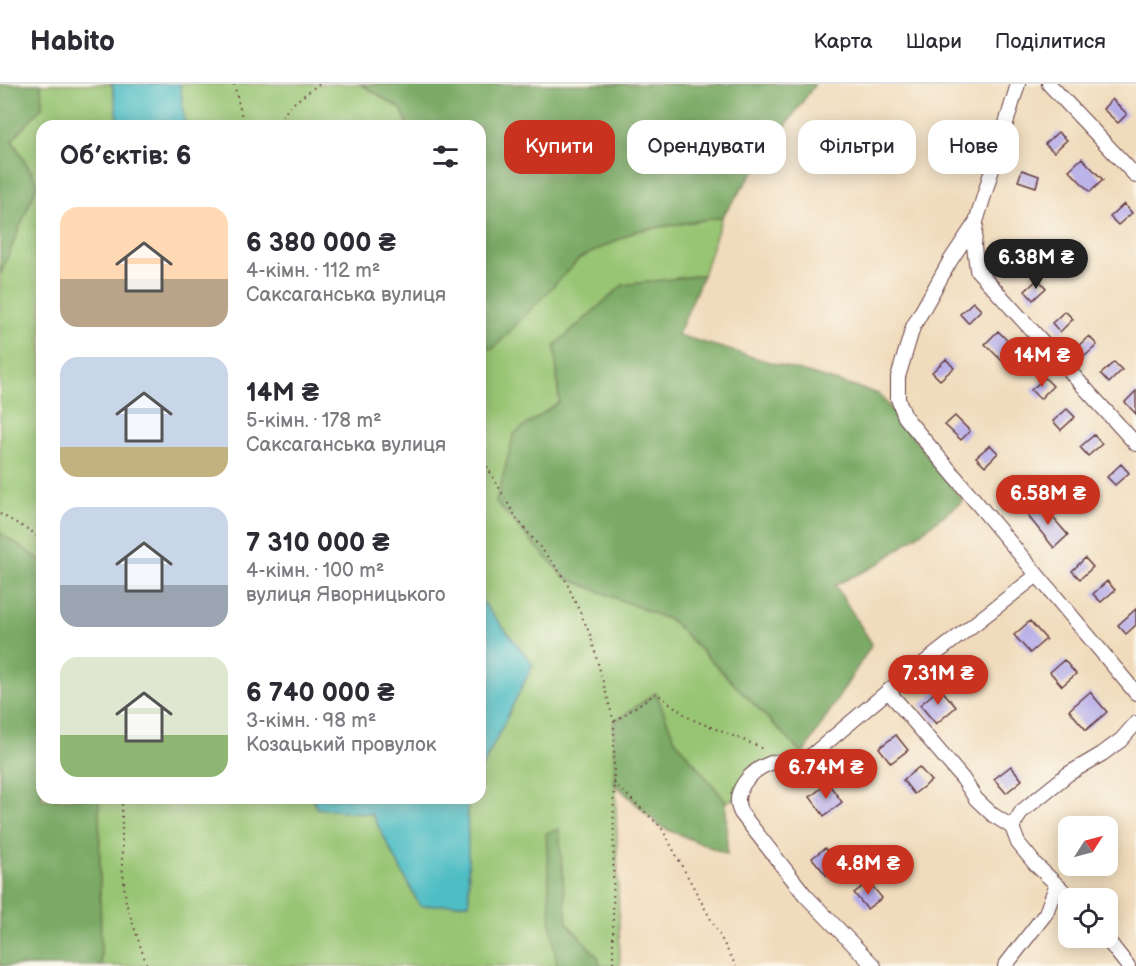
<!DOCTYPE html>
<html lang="uk">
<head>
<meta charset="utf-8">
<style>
	body { margin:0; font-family:"Balsamiq Sans",sans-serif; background:#f2f2f3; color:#2b2b33; height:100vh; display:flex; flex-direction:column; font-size:22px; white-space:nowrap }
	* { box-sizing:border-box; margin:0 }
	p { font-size:20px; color:#7c7c81 }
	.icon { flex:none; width:33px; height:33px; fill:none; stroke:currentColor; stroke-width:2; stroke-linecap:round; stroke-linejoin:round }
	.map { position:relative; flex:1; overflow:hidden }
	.sheet { position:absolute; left:36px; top:36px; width:450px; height:684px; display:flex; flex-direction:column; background:#fff; border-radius:18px; box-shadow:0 3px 15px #0003 }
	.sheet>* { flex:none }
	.banner { position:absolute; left:504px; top:36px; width:542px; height:54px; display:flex; gap:12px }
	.needle { width:39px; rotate:54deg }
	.controls { position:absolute; left:1058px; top:732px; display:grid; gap:12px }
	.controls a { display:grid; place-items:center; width:60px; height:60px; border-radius:12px; background:#fff; box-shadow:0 3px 15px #0003; font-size:30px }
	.price { position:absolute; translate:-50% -51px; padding:0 14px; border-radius:21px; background:#c8321e; color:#fff; font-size:20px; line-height:39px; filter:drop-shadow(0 2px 3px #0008) }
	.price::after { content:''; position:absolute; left:50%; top:36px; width:18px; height:14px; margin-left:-9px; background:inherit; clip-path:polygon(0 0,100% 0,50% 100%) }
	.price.active { background:#222; color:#fff }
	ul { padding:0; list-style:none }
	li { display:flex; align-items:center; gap:18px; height:150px; padding:0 24px }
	li span { display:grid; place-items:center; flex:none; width:168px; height:120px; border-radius:18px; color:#555 }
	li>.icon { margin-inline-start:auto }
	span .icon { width:72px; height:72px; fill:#fffc; stroke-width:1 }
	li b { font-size:26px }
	h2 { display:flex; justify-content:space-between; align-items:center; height:72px; padding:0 24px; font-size:26px }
	.pill { padding:0 21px; border-radius:18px; background:#fff; box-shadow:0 3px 15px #0003; font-size:21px; line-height:54px }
	.pill.active { background:#c8321e; color:#fff }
	header { display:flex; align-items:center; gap:36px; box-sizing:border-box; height:84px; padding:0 30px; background:#fff; border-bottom:2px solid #e1e1e2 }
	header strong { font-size:28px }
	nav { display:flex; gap:33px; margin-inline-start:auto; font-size:21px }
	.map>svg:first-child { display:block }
	.green { fill:#98c573; stroke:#71724f; stroke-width:1.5 }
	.forest { fill:#7aaa65; stroke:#626448; stroke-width:1.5 }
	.water { fill:#4fbdc4; stroke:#4c6e78; stroke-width:1.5 }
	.building { fill:#b5ace8 }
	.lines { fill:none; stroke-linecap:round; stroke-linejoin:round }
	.minor-casing { stroke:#633b41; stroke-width:16 }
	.path { stroke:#633b41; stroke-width:2; stroke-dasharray:1.5 4.5; stroke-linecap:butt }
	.minor { stroke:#fff; stroke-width:14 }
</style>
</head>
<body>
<header>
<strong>Habito</strong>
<nav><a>Карта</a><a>Шари</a><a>Поділитися</a></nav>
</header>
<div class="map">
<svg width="1136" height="882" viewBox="0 0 1136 882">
	<rect width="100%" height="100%" fill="#fbf7ec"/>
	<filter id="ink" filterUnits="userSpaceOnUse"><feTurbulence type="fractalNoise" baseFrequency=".0167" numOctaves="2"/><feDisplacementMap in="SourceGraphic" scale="12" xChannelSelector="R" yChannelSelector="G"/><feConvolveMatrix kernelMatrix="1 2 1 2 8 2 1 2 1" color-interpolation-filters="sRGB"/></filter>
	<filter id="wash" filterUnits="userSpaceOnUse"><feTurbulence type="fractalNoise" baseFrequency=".008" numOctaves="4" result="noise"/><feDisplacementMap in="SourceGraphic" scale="24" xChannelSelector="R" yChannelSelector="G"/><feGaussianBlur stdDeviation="1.35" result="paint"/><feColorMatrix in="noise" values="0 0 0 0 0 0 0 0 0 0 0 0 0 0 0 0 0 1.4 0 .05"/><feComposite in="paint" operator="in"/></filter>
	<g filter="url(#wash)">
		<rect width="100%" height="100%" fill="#f0dcbc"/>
		<path class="green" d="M41 0H112L118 34 117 42H42V477L0 449V191L38 99 12 56 42 23Z
			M180 0H361L402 26 408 42H185Z
			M722 133 703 191 623 201 555 261 559 318 514 350 564 493 672 537 803 670 775 676 734 715 726 717 675 656 656 609 614 638 620 882H101L99 714H313L316 724 372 730 420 822 469 819 467 715 480 714V688L533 580 480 515V265L494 263 580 174 636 147Z"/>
		<path class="forest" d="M0 0H41L42 23 12 56 38 99 0 191Z
			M361 0H815L722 133 636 147 580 174 494 264 480 265V42H408L402 26Z
			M703 191 678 251 879 310 963 417 877 481 835 501 872 560 803 670 672 537 564 493 496 418 514 350 559 318 555 261 623 201Z
			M0 449 42 477V714H99L101 882H0Z
			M656 609 675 656 726 717 727 770 661 743 614 699V638Z
			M559 745 567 839 598 873 601 882H557L551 842 546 749Z"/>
		<path class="water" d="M112 0H180L185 42H117L118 34Z
			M480 515 533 580 480 688Z
			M313 714H467L469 819 420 822 372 730 316 724Z"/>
		<g id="blocks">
			<path class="building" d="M1112 15 1127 30 1118 39 1103 25Z
				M1058 48 1067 56 1054 68 1045 60Z
				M1082 74 1103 96 1090 108 1069 86Z
				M1022 86 1039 92 1036 103 1018 97Z
				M1124 120 1132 129 1118 141 1110 133Z
				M1013 168 1021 176 1007 189 999 180Z
				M1038 195 1046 204 1033 216 1025 207Z
				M973 218 981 226 968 239 960 230Z
				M1065 227 1073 235 1060 248 1052 239Z
				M998 247 1026 275 1013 288 985 260Z
				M1089 252 1097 261 1084 273 1076 264Z
				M946 275 954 284 940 296 932 288Z
				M1114 278 1122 286 1109 299 1101 290Z
				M1045 294 1053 302 1040 315 1031 306Z
				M1136 307V330L1125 318Z
				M1067 325 1075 333 1061 346 1053 337Z
				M955 332 970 347 961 356 945 341Z
				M1094 351 1102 360 1088 372 1080 363Z
				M990 361 998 369 985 382 976 373Z
				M1121 380 1129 389 1115 401 1107 393Z
				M1015 390 1023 398 1010 411 1002 402Z
				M1041 420 1068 451 1054 464 1028 432Z
				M1085 474 1093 483 1080 495 1072 487Z
				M1107 497 1115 506 1101 518 1093 510Z
				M1136 525V541L1126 550 1118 541Z
				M1030 537 1046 555 1030 569 1014 551Z
				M1064 576 1076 590 1062 602 1050 588Z
				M940 604 956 623 936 640 920 621Z
				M1090 608 1107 628 1086 646 1069 626Z
				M896 651 908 666 891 679 879 664Z
				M1011 682 1022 696 1006 709 994 695Z
				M919 683 931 697 914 710 903 696Z
				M828 699 842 718 824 732 810 713Z
				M825 764 839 782 827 792 812 774Z
				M869 798 882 814 867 825 854 809Z"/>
		</g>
	</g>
	<g filter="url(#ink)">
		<use href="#blocks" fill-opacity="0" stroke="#633b41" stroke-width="1.5"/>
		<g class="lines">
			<defs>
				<path id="minor" d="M1018 0 976 138 974 162 977 186 1136 360
					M1049 0 1136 92
					M976 138 950 177 913 243 898 293V315L905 333 1136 609
					M888 607 963 695 976 715 993 731 1012 743 1018 759 1036 781 1071 814
					M1012 743 1022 727 1068 690 1102 670 1121 656 1136 639
					M1106 854 1128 882
					M874 882 805 811 741 729C730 708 751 686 771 679 787 674 797 681 812 671L888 607 1036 492
					M1005 882 1046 829 1056 802"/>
			</defs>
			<use href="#minor" class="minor-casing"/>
			<path class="path" d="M234 0 244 42
				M275 42 291 21 319 0
				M480 366 482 374 517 435 564 493 590 550 614 638 613 882
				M0 430 31 447 42 456
				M615 637 656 609 691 635 758 662 765 667
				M614 699 661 743 736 882
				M122 714V780L126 819 147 882"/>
			<use href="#minor" class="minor"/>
		</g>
	</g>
</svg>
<div class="controls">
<a><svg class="needle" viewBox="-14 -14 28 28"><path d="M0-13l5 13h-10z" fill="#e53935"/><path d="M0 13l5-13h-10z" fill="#7c7c81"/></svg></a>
<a><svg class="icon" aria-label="locate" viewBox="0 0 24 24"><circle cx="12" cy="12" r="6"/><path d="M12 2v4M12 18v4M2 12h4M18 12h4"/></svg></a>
</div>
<b class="price active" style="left:1036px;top:206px">6.38M ₴</b>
<b class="price" style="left:1042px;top:304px">14M ₴</b>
<b class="price" style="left:1048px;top:442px">6.58M ₴</b>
<b class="price" style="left:938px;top:622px">7.31M ₴</b>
<b class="price" style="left:826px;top:716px">6.74M ₴</b>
<b class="price" style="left:868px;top:812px">4.8M ₴</b>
<div class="banner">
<a class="pill active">Купити</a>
<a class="pill">Орендувати</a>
<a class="pill">Фільтри</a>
<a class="pill">Нове</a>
</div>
<section class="sheet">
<h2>Об’єктів: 6<svg class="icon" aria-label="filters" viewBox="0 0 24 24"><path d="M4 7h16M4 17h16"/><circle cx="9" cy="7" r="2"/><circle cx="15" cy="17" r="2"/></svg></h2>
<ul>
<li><span style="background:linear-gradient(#ffd9b3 60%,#b9a48a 0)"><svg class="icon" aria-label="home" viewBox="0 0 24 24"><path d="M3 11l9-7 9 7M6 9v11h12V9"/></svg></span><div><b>6 380 000 ₴</b><p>4-кімн. · 112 m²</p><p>Саксаганська вулиця</p></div></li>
<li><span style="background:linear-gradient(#c9d6e8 75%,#c2b280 0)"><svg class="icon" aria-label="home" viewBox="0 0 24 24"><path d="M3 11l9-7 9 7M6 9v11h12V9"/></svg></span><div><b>14M ₴</b><p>5-кімн. · 178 m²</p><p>Саксаганська вулиця</p></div></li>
<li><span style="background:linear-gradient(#c9d6e8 65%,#9aa5b1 0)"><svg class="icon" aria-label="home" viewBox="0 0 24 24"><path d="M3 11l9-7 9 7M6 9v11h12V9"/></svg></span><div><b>7 310 000 ₴</b><p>4-кімн. · 100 m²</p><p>вулиця Яворницького</p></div></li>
<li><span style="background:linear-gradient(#dfe7d0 65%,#8fb573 0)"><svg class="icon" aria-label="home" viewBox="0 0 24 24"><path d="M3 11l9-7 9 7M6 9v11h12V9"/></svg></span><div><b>6 740 000 ₴</b><p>3-кімн. · 98 m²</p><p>Козацький провулок</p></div></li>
</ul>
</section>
</div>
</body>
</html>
